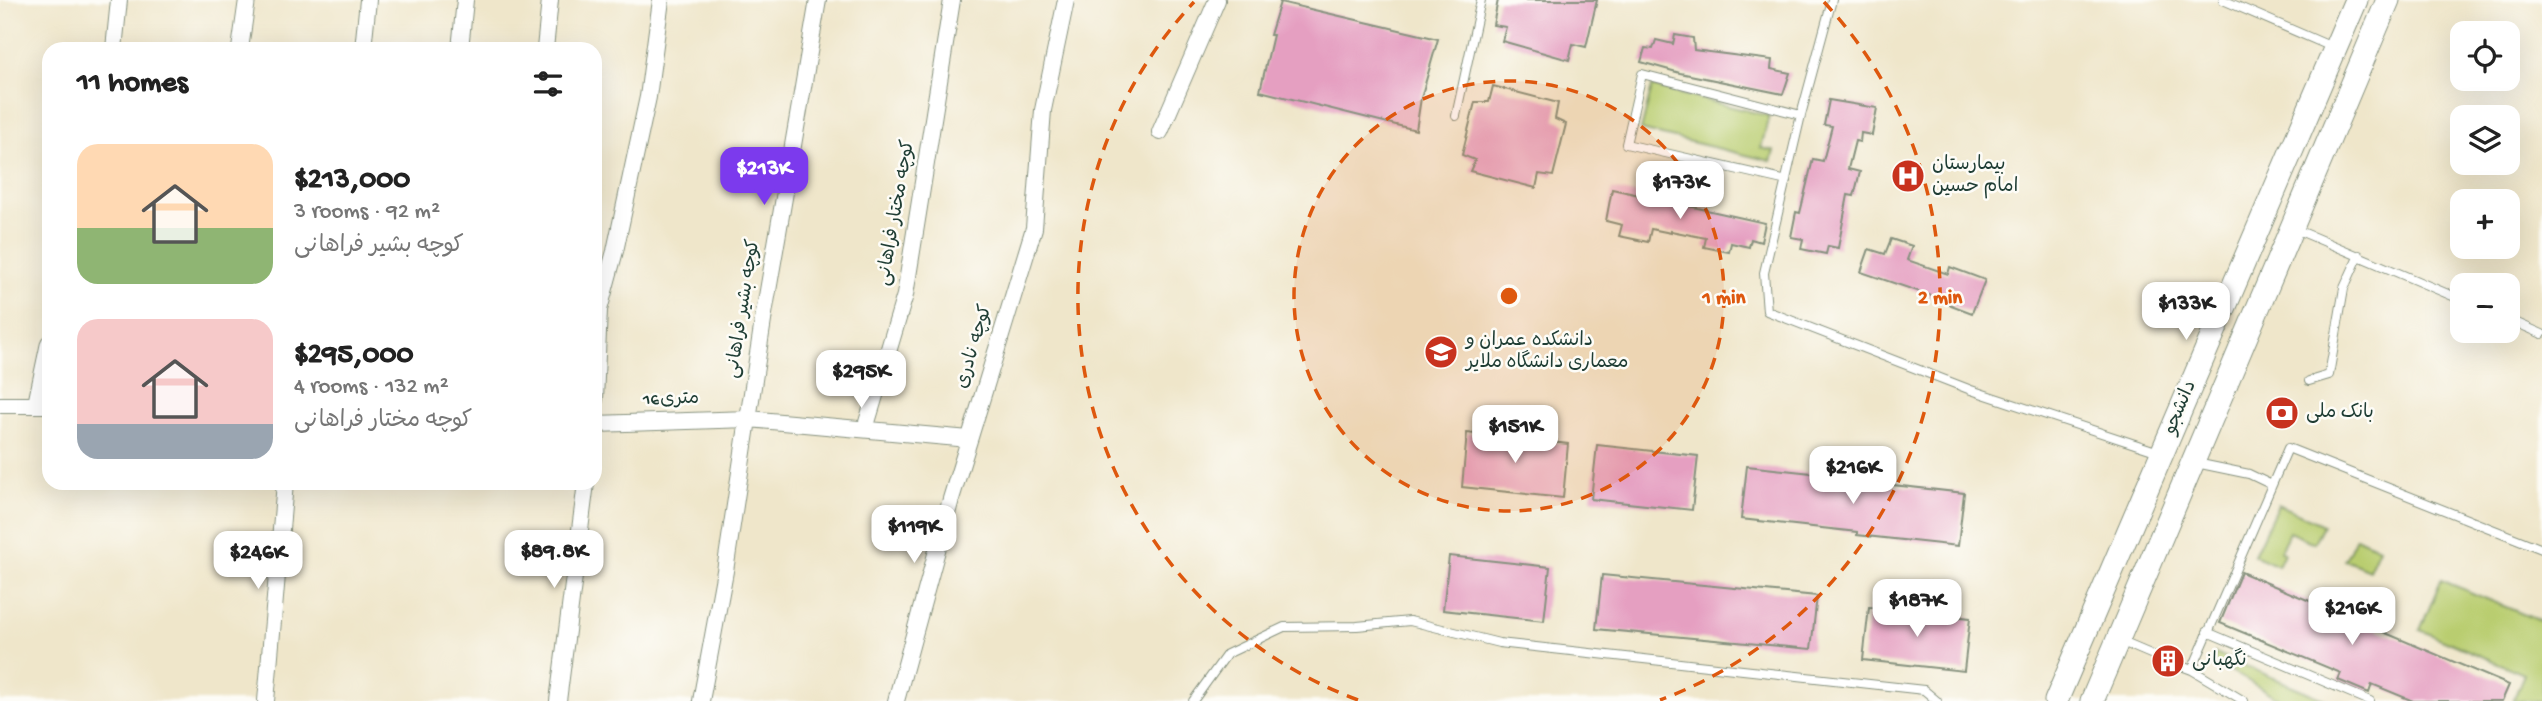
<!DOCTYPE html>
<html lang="en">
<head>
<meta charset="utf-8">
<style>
	body { margin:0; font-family:"Gochi Hand","Playpen Sans Arabic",sans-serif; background:#f6f6f6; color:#222; height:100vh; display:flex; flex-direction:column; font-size:26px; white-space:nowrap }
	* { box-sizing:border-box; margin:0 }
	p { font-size:23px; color:#767676 }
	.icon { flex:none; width:38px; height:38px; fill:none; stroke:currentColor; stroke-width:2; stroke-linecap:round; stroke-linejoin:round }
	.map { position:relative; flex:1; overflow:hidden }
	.side { position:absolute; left:42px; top:42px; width:560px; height:448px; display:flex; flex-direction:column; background:#fff; border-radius:21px; box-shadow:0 7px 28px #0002 }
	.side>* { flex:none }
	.buttons { position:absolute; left:2450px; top:21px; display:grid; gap:14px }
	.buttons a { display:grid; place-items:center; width:70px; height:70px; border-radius:14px; background:#fff; box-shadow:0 7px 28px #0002; font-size:35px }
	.price { position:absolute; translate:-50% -60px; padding:0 16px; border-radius:14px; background:#fff; color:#222; font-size:23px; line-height:46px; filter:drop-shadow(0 2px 4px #0008) }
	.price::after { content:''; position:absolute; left:50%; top:42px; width:21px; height:16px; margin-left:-10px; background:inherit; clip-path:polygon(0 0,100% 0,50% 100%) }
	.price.on { background:#7c3aed; color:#fff }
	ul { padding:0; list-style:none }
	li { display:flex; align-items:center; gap:21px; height:175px; padding:0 35px }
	li span { display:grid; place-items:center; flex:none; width:196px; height:140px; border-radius:21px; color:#555 }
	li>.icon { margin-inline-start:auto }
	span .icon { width:84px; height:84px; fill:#fffc; stroke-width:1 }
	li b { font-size:30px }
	h2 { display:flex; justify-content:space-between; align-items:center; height:84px; padding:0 35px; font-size:30px }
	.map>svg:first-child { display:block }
	.green { fill:#b9cd70; stroke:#6c8552; stroke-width:2 }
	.building { fill:#e59fc1 }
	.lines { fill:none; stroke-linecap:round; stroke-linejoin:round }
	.lane-casing { stroke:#87927f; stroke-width:10 }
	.street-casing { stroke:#87927f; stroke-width:18 }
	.secondary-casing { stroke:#87927f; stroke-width:25 }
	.lane { stroke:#fff; stroke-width:8 }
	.street { stroke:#fff; stroke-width:16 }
	.secondary { stroke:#fff; stroke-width:23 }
	.ring { fill:none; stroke:#de580e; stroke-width:3.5; stroke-dasharray:12 9 }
	.labels { text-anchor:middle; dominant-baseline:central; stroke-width:5; stroke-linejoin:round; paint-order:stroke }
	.poi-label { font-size:19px; fill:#1f3d34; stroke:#fdfcf7; text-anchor:start }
	.street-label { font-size:19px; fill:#1f3d34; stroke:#fdfcf7 }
	.centre { fill:#de580e; stroke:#fdfcf7; stroke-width:3.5 }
	.ring-label { font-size:21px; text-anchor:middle; font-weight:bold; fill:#de580e; stroke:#fdfcf7; stroke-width:5; stroke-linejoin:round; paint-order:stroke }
</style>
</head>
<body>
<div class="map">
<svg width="2542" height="701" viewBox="0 0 2542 701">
	<rect width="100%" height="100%" fill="#fdfcf7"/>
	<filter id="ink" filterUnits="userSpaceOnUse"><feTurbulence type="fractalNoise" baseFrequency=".0143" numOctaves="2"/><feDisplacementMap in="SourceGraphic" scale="14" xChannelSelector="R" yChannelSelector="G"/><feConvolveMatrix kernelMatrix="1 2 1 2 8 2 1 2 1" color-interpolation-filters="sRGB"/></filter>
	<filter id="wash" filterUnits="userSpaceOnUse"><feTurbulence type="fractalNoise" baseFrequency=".00686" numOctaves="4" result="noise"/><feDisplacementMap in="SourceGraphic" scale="28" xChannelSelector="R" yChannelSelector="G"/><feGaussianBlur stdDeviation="1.57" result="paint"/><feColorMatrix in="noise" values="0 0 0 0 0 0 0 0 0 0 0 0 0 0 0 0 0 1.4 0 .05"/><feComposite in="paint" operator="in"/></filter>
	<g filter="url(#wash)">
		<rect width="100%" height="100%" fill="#efe6ca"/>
		<path class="green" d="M1652 87 1769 116 1761 148 1774 151 1771 161 1641 130Z
			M2278 504 2323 525 2314 543 2289 532 2280 551 2284 553 2278 566 2254 555Z
			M2356 537 2379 548 2369 570 2345 560Z
			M2441 580 2542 622V701H2513L2524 674 2420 630Z
			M2215 653 2328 701H2283L2214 661Z"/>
		<g id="blocks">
			<path class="building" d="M1498 0H1597L1586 47 1573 44 1569 60 1502 41 1506 27 1493 25Z
				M1280 2 1438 39 1421 98 1416 130 1260 91 1273 35H1270Z
				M1675 35 1693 38 1694 50 1772 60 1771 69 1790 73 1783 94 1680 73 1641 62 1645 48 1653 49 1656 40 1673 44Z
				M1493 86 1558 103 1555 119 1566 124 1553 176 1539 174 1536 188 1470 171 1475 160 1462 155 1475 102H1489Z
				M1829 100 1877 108 1872 135 1861 133 1860 142 1855 141 1848 169 1860 172 1854 196 1848 195 1838 248 1828 246 1826 254 1801 249 1803 239 1791 237 1796 212 1800 213 1813 159 1823 161 1832 126 1824 125Z
				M1612 189 1765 223 1761 242 1751 239 1749 247 1731 243 1729 252 1704 247 1706 238 1671 231V233L1651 229 1648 242 1619 236 1622 225 1606 221Z
				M1891 239 1912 246 1907 260 1948 274 1950 267 1985 280 1972 313 1938 300V298L1861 272 1869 249 1885 254Z
				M1467 433 1568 444 1563 498 1462 487Z
				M1597 445 1698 456 1692 510 1591 499Z
				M1747 466 1848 477V480L1964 493 1958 546 1857 535V532L1741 519Z
				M1449 556 1550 567 1544 621 1443 610Z
				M2241 572 2509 685 2502 701H2413L2372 684 2369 693 2338 680 2341 673 2220 623Z
				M1602 575 1817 596 1811 649 1596 629Z
				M1869 607 1970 618 1964 671 1863 660Z"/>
		</g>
	</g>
	<g filter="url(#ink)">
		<use href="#blocks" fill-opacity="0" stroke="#87927f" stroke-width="2"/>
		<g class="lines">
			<defs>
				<path id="lane" d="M1832 0 1801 115 1764 273 1767 311 1971 390 2159 452
					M2223 0 2332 47
					M1456 116 1481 0
					M1787 181 1626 144 1642 74 1801 115
					M2295 229 2462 300
					M2508 319 2542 334
					M2309 381 2329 375 2344 288 2359 255
					M2272 485 2288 448 2542 549
					M2207 632 2370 701
					M2120 641 2160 658
					M2176 664 2192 670 2244 701
					M2192 670 2272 485 2249 474 2196 463
					M1193 701 1227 654 1284 627 1357 626 1410 621 1499 643 1924 690 1937 701"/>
				<path id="street" d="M114 49 119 0
					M240 49 247 0
					M363 49 368 0
					M460 49 465 0
					M545 49 550 0
					M1160 132 1217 0
					M595 399 599 310 615 251 648 97 661 0
					M36 404 49 343
					M0 405H49
					M595 424 749 419 969 439
					M865 429 905 295 952 0
					M266 701 285 483
					M558 701 586 483
					M701 701 725 571 764 314 818 0
					M896 701 951 499 1034 228 1043 110 1066 0"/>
				<path id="secondary" d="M2056 701 2356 0
					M2092 701 2388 0"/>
			</defs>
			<use href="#lane" class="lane-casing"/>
			<use href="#street" class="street-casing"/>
			<use href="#secondary" class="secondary-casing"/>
			<use href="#lane" class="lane"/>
			<use href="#street" class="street"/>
			<use href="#secondary" class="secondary"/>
		</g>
	</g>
	<circle cx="1509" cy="296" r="215" fill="#de580e" fill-opacity=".12"/>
	<g class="ring">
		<circle cx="1509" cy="296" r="215"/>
		<path d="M1358 700A431 431 0 0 1 1194 2M1824 2A431 431 0 0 1 1660 700"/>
	</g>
	<defs>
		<symbol id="hospital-disc" viewBox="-11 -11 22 22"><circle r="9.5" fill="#c8321e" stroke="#fdfcf7"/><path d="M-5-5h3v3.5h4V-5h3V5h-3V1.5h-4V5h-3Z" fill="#fff"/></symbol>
		<symbol id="university-disc" viewBox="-11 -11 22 22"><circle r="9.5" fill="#c8321e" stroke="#fdfcf7"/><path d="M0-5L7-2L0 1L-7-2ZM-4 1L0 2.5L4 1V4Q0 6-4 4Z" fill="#fff"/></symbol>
		<symbol id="bank-disc" viewBox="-11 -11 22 22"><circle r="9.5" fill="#c8321e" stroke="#fdfcf7"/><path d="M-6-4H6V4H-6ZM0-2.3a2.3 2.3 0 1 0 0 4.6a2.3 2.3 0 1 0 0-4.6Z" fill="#fff"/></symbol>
		<symbol id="building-disc" viewBox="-11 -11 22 22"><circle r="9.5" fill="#c8321e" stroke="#fdfcf7"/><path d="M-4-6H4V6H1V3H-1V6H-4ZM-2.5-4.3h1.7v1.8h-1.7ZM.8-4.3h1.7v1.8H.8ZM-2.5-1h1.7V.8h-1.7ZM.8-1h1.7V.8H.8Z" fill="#fff"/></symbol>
	</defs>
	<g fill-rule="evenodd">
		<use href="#hospital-disc" x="1889" y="157" width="38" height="38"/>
		<use href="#university-disc" x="1422" y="333" width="38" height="38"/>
		<use href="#bank-disc" x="2263" y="394" width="38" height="38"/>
		<use href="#building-disc" x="2149" y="642" width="38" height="38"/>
	</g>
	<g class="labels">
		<g class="poi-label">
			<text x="1932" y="165">بیمارستان<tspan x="1932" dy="22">امام حسین</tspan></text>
			<text x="1466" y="341">دانشکده عمران و<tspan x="1466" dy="22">معماری دانشگاه ملایر</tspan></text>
			<text x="2306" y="413">بانک ملی</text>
			<text x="2192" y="661">نگهبانی</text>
		</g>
		<g class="street-label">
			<text transform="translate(897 213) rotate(-80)">کوچه مختار فراهانی</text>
			<text transform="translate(744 309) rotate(-81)">کوچه بشیر فراهانی</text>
			<text transform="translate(975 347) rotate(-73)">کوچه نادری</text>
			<text transform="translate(671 400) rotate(-2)">16متری</text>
			<text transform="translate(2181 408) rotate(-67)">دانشجو</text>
		</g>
	</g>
	<circle cx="1509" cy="296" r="10" class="centre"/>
	<g class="ring-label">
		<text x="1724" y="303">1 min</text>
		<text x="1940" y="303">2 min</text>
	</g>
</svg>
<div class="buttons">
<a><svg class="icon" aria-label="locate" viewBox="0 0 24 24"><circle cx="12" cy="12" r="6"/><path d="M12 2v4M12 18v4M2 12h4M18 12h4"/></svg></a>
<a><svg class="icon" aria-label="layers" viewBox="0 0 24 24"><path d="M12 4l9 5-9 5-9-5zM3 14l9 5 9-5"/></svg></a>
<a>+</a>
<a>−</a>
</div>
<b class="price on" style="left:764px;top:207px">$213K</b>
<b class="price" style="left:1680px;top:221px">$173K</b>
<b class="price" style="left:2186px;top:342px">$133K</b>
<b class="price" style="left:861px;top:410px">$295K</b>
<b class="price" style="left:1515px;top:465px">$151K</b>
<b class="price" style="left:1853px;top:506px">$216K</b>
<b class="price" style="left:914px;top:565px">$119K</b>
<b class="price" style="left:554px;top:590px">$89.8K</b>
<b class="price" style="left:258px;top:591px">$246K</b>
<b class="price" style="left:1917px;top:639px">$187K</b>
<b class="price" style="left:2352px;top:647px">$216K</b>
<section class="side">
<h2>11 homes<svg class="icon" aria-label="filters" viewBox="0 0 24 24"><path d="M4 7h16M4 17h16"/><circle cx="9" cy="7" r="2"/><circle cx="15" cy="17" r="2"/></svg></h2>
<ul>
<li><span style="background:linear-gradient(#ffd9b3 60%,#8fb573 0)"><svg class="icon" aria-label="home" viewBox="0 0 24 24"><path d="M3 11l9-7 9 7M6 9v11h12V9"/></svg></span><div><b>$213,000</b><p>3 rooms · 92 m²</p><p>کوچه بشیر فراهانی</p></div></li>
<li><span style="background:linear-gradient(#f6c9c9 75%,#9aa5b1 0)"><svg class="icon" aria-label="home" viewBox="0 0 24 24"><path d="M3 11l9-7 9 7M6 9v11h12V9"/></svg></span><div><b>$295,000</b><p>4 rooms · 132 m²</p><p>کوچه مختار فراهانی</p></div></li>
</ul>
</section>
</div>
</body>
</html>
